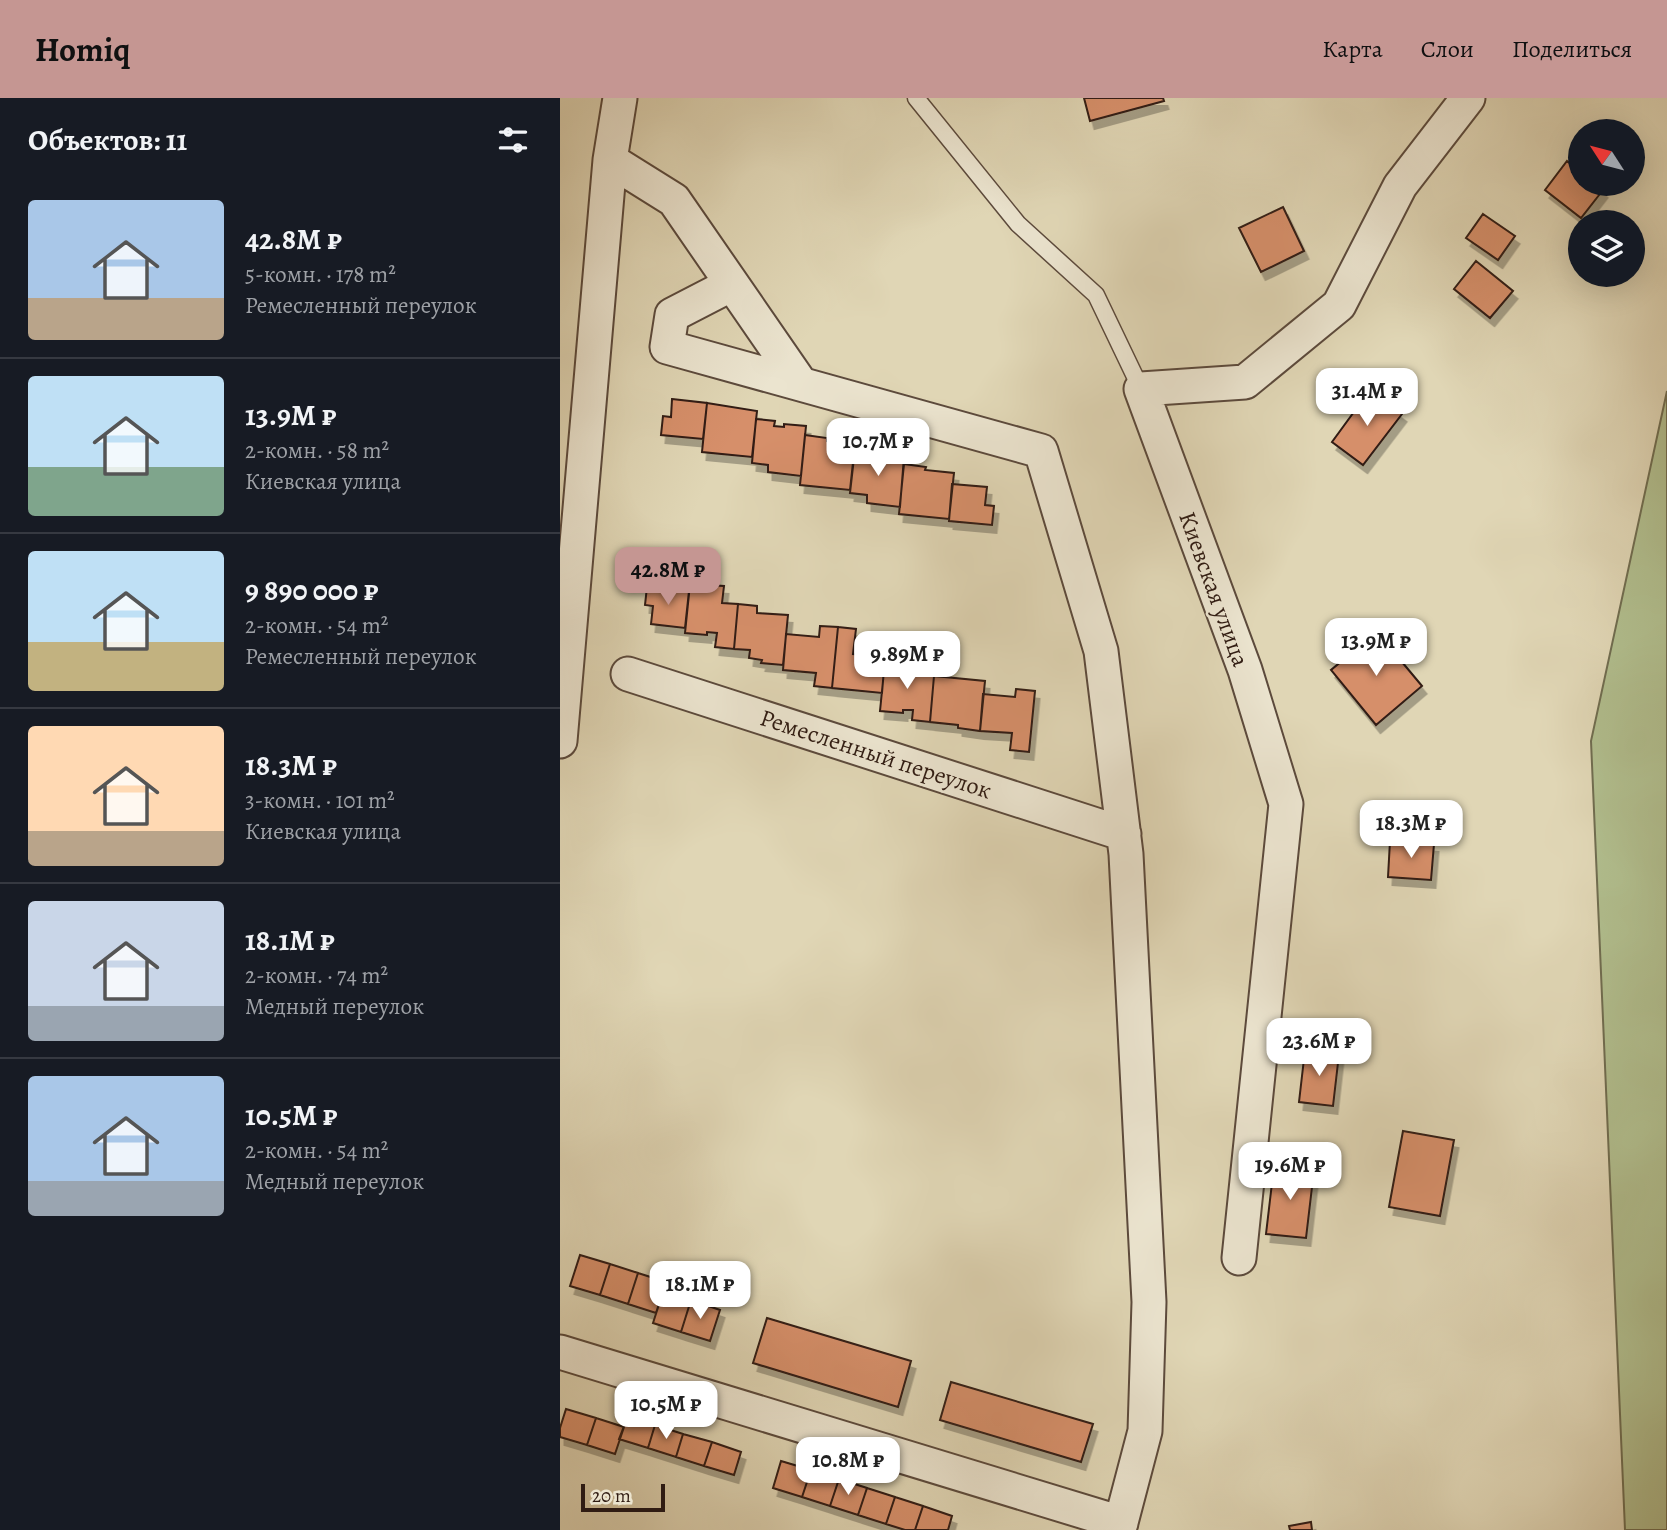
<!DOCTYPE html>
<html lang="ru">
<head>
<meta charset="utf-8">
<style>
	body { margin:0; font-family:Alegreya,serif; background:#20242c; color:#f1f3f6; height:100vh; display:flex; flex-direction:column; font-size:26px; white-space:nowrap }
	* { box-sizing:border-box; margin:0 }
	p { font-size:23px; color:#9ea1a6 }
	.icon { flex:none; width:38px; height:38px; fill:none; stroke:currentColor; stroke-width:2; stroke-linecap:round; stroke-linejoin:round }
	.map { position:relative; flex:1; overflow:hidden }
	.drawer { display:flex; flex-direction:column; background:#171b24; width:560px }
	.drawer>* { flex:none }
	.needle { width:46px; rotate:306deg }
	.buttons { position:absolute; left:1008px; top:21px; display:grid; gap:14px }
	.buttons a { display:grid; place-items:center; width:77px; height:77px; border-radius:50%; background:#171b24; box-shadow:0 7px 28px #0002; font-size:35px }
	.scale { position:absolute; left:21px; bottom:18px; width:84px; box-sizing:border-box; padding-left:7px; border:4px solid #301c13; border-top:0; font-size:19px; line-height:24px; white-space:nowrap; color:#301c13; -webkit-text-stroke:5px #ebe4cf; paint-order:stroke }
	.price { position:absolute; translate:-50% -60px; padding:0 16px; border-radius:14px; background:#fff; color:#222; font-size:23px; line-height:46px; filter:drop-shadow(0 2px 4px #0008) }
	.price::after { content:''; position:absolute; left:50%; top:42px; width:21px; height:16px; margin-left:-10px; background:inherit; clip-path:polygon(0 0,100% 0,50% 100%) }
	.price.current { background:#c59692; color:#111 }
	ul { padding:0; list-style:none }
	li { display:flex; align-items:center; gap:21px; height:175px; padding:0 28px }
	li+li { border-top:2px solid #363941 }
	li span { display:grid; place-items:center; flex:none; width:196px; height:140px; border-radius:7px; color:#555 }
	li>.icon { margin-inline-start:auto }
	span .icon { width:84px; height:84px; fill:#fffc; stroke-width:1 }
	li b { font-size:30px }
	h2 { display:flex; justify-content:space-between; align-items:center; height:84px; padding:0 28px; font-size:30px }
	header { display:flex; align-items:center; gap:42px; box-sizing:border-box; height:98px; padding:0 35px; background:#c59692; color:#111 }
	header strong { font-size:33px }
	nav { display:flex; gap:38px; margin-inline-start:auto; font-size:24px }
	main { display:flex; flex:1; min-height:0 }
	.map>svg:first-child { display:block }
	.green { fill:#b1be8e; stroke:#706d50; stroke-width:2 }
	.building { fill:#d68f6b; stroke:#301c13; stroke-width:2; filter:url(#shadow) }
	.lines { fill:none; stroke-linecap:round; stroke-linejoin:round }
	.lane-casing { stroke:#5c4a3c; stroke-width:19 }
	.street-casing { stroke:#5c4a3c; stroke-width:37 }
	.lane { stroke:#ebe4cf; stroke-width:16 }
	.street { stroke:#ebe4cf; stroke-width:33 }
	.labels { text-anchor:middle; dominant-baseline:central; stroke-width:5; stroke-linejoin:round; paint-order:stroke }
	.street-label { font-size:24px; fill:#301c13; stroke:#ebe4cf }
</style>
</head>
<body>
<header>
<strong>Homiq</strong>
<nav><a>Карта</a><a>Слои</a><a>Поделиться</a></nav>
</header>
<main>
<section class="drawer">
<h2>Объектов: 11<svg class="icon" aria-label="filters" viewBox="0 0 24 24"><path d="M4 7h16M4 17h16"/><circle cx="9" cy="7" r="2"/><circle cx="15" cy="17" r="2"/></svg></h2>
<ul>
<li><span style="background:linear-gradient(#a9c7e8 70%,#b9a48a 0)"><svg class="icon" aria-label="home" viewBox="0 0 24 24"><path d="M3 11l9-7 9 7M6 9v11h12V9"/></svg></span><div><b>42.8M ₽</b><p>5-комн. · 178 m²</p><p>Ремесленный переулок</p></div></li>
<li><span style="background:linear-gradient(#bfe0f5 65%,#7fa58c 0)"><svg class="icon" aria-label="home" viewBox="0 0 24 24"><path d="M3 11l9-7 9 7M6 9v11h12V9"/></svg></span><div><b>13.9M ₽</b><p>2-комн. · 58 m²</p><p>Киевская улица</p></div></li>
<li><span style="background:linear-gradient(#bfe0f5 65%,#c2b280 0)"><svg class="icon" aria-label="home" viewBox="0 0 24 24"><path d="M3 11l9-7 9 7M6 9v11h12V9"/></svg></span><div><b>9 890 000 ₽</b><p>2-комн. · 54 m²</p><p>Ремесленный переулок</p></div></li>
<li><span style="background:linear-gradient(#ffd9b3 75%,#b9a48a 0)"><svg class="icon" aria-label="home" viewBox="0 0 24 24"><path d="M3 11l9-7 9 7M6 9v11h12V9"/></svg></span><div><b>18.3M ₽</b><p>3-комн. · 101 m²</p><p>Киевская улица</p></div></li>
<li><span style="background:linear-gradient(#c9d6e8 75%,#9aa5b1 0)"><svg class="icon" aria-label="home" viewBox="0 0 24 24"><path d="M3 11l9-7 9 7M6 9v11h12V9"/></svg></span><div><b>18.1M ₽</b><p>2-комн. · 74 m²</p><p>Медный переулок</p></div></li>
<li><span style="background:linear-gradient(#a9c7e8 75%,#9aa5b1 0)"><svg class="icon" aria-label="home" viewBox="0 0 24 24"><path d="M3 11l9-7 9 7M6 9v11h12V9"/></svg></span><div><b>10.5M ₽</b><p>2-комн. · 54 m²</p><p>Медный переулок</p></div></li>
</ul>
</section>
<div class="map">
<svg width="1107" height="1432" viewBox="0 0 1107 1432">
	<defs>
		<filter id="shadow"><feDropShadow dx="4.5" dy="8" stdDeviation="0" flood-color="#0004"/></filter>
	</defs>
	<rect width="100%" height="100%" fill="#e0d6b5"/>
	<filter id="stains"><feTurbulence type="fractalNoise" baseFrequency=".00286" numOctaves="4"/><feColorMatrix values="0 0 0 0 .2 0 0 0 0 .09 0 0 0 0 .02 0 0 0 .5 -.17"/></filter>
	<radialGradient id="worn" r=".72"><stop offset=".6" stop-color="#630" stop-opacity="0"/><stop offset="1" stop-color="#630" stop-opacity=".3"/></radialGradient>
	<path class="green" d="M1107 293V1432H1065L1031 643Z"/>
	<path class="building" d="M524 0H603L604 3 530 23Z
		M1007 63 1020 74V86H1036L1043 92 1021 120 985 92Z
		M723 109 744 153 701 174 679 130Z
		M923 116 955 138 938 162 906 140Z
		M916 163 953 193 930 220 894 191Z
		M810 292 842 316 803 367 772 344Z
		M112 301 147 305 143 341 101 337 103 318 111 319Z
		M147 305 197 313 192 359 142 354Z
		M196 321 215 323 214 328 224 329V326L246 328 241 378 208 374V367L192 365Z
		M245 337 267 340V343L295 346 290 392 240 387Z
		M295 351 313 353V359L322 360 323 357 344 359 340 409 307 405V397L290 395Z
		M344 366 366 369 365 372 394 375 389 421 339 416Z
		M392 386 427 389 425 407 434 408 432 427 389 423Z
		M130 486 164 488 162 505 178 506 174 551 155 549 157 535 147 534V537L125 535Z
		M87 489 129 493 125 530 91 526 93 508 85 507Z
		M178 506 197 508V515L228 517 223 567 201 565 202 562 189 560 190 552 174 551Z
		M260 528 278 529 272 590 254 588 256 575 223 572 226 536 259 539Z
		M278 529 296 531 293 556 325 559 322 595 272 590Z
		M817 534 862 588 816 627 771 572Z
		M325 563 360 566 359 577 374 578 370 624 352 622 353 612H343V615L320 613Z
		M374 578 425 583 420 633 398 630V627L370 624Z
		M456 591 475 593 469 654 450 652 452 635 420 633 423 596 455 599Z
		M830 743 874 746 871 782 828 779Z
		M745 952 779 956 773 1008 739 1004Z
		M843 1033 894 1042 880 1118 829 1109Z
		M714 1068 754 1072 746 1140 706 1136Z
		M20 1157 50 1166 40 1197 10 1188Z
		M50 1166 78 1175 68 1206 40 1197Z
		M78 1175 106 1184 96 1215 68 1206Z
		M103 1194 131 1202 121 1234 93 1225Z
		M131 1202 160 1212 150 1243 121 1234Z
		M207 1220 351 1263 338 1309 193 1265Z
		M391 1284 533 1326 521 1364 380 1322Z
		M6 1311 36 1320 27 1347 0 1339V1330Z
		M68 1318 95 1327 88 1350 59 1341Z
		M36 1320 64 1329 55 1356 27 1347Z
		M95 1327 123 1336 116 1359 88 1350Z
		M123 1336 152 1344 144 1368 116 1359Z
		M152 1344 181 1354 174 1377 144 1368Z
		M221 1363 251 1372 242 1399 213 1390Z
		M251 1372 279 1381 270 1408 242 1399Z
		M279 1381 307 1390 298 1417 270 1408Z
		M307 1390 335 1399 326 1426 298 1417Z
		M335 1399 363 1408 355 1432H345L326 1426Z
		M363 1408 392 1418 388 1432H355Z
		M751 1424 752 1432H730L729 1428Z"/>
	<g class="lines">
		<defs>
			<path id="lane" d="M356 0 458 126 536 197 581 291"/>
			<path id="street" d="M50 62 114 102 241 286
				M172 186 112 217 107 249 481 353 541 553 566 756 589 1204 585 1333 559 1432
				M68 576 564 736
				M0 643 50 62 60 0
				M679 1160 726 706 685 572 581 291 685 284 779 207 840 88 908 0
				M0 1254 561 1425"/>
		</defs>
		<use href="#lane" class="lane-casing"/>
		<use href="#street" class="street-casing"/>
		<use href="#lane" class="lane"/>
		<use href="#street" class="street"/>
	</g>
	<g class="labels">
		<g class="street-label">
			<text transform="translate(654 491) rotate(70)">Киевская улица</text>
			<text transform="translate(316 656) rotate(18)">Ремесленный переулок</text>
		</g>
	</g>
	<rect width="100%" height="100%" filter="url(#stains)"/>
	<rect width="100%" height="100%" fill="url(#worn)"/>
</svg>
<div class="buttons">
<a><svg class="needle" viewBox="-14 -14 28 28"><path d="M0-13l5 13h-10z" fill="#e53935"/><path d="M0 13l5-13h-10z" fill="#9ea1a6"/></svg></a>
<a><svg class="icon" aria-label="layers" viewBox="0 0 24 24"><path d="M12 4l9 5-9 5-9-5zM3 14l9 5 9-5"/></svg></a>
</div>
<div class="scale">20 m</div>
<b class="price" style="left:807px;top:330px">31.4M ₽</b>
<b class="price" style="left:318px;top:380px">10.7M ₽</b>
<b class="price current" style="left:108px;top:509px">42.8M ₽</b>
<b class="price" style="left:816px;top:580px">13.9M ₽</b>
<b class="price" style="left:347px;top:593px">9.89M ₽</b>
<b class="price" style="left:851px;top:762px">18.3M ₽</b>
<b class="price" style="left:759px;top:980px">23.6M ₽</b>
<b class="price" style="left:730px;top:1104px">19.6M ₽</b>
<b class="price" style="left:140px;top:1223px">18.1M ₽</b>
<b class="price" style="left:106px;top:1343px">10.5M ₽</b>
<b class="price" style="left:288px;top:1399px">10.8M ₽</b>
</div>
</main>
</body>
</html>
